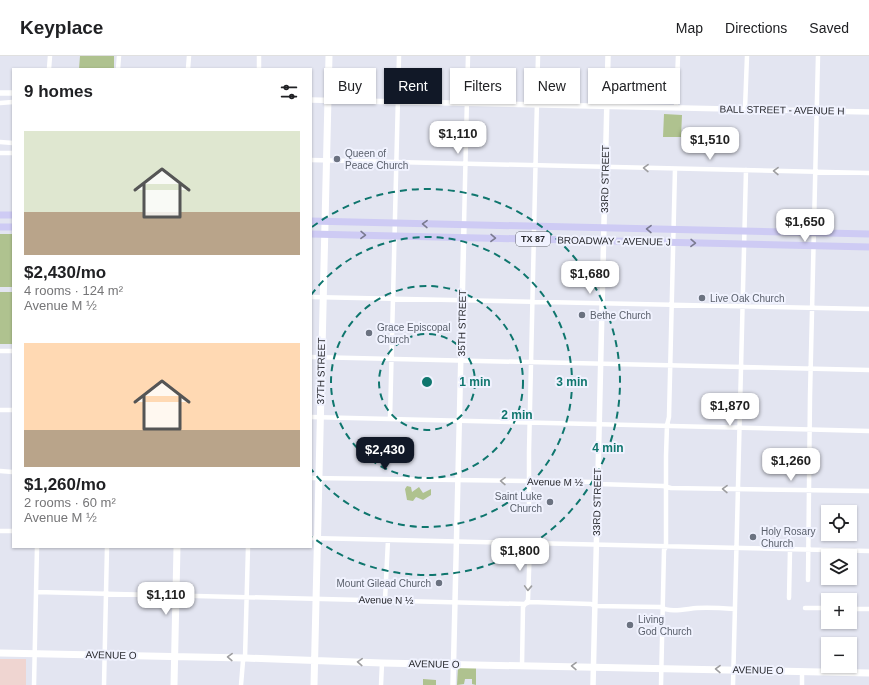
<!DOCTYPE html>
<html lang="en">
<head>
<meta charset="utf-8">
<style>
	body { margin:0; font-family:Arial,sans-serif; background:#f2f2f2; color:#202124; height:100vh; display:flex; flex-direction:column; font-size:15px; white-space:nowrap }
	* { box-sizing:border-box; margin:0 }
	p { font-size:13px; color:#757577 }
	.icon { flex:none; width:22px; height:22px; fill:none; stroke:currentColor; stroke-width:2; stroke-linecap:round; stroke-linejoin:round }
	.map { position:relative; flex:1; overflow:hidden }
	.panel { position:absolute; left:12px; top:12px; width:300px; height:480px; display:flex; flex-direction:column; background:#fff; border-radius:0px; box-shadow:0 1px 3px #0004 }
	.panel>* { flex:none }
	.guide { position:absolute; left:324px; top:12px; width:380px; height:36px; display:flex; gap:8px }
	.fabs { position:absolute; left:821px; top:449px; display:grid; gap:8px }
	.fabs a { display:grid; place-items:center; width:36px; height:36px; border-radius:0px; background:#fff; box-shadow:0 1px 3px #0004; font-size:20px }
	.price { position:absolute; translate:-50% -34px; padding:0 9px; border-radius:8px; background:#fff; color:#222; font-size:13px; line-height:26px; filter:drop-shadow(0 1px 2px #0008) }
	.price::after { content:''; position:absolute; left:50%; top:24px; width:12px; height:9px; margin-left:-6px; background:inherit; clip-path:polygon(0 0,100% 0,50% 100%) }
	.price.active { background:#111827; color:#fff }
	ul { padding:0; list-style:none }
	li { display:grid; align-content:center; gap:8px; height:212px; padding:0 12px }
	li span { display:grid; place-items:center; height:124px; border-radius:0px; color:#555 }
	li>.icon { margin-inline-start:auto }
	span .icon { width:72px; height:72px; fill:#fffc; stroke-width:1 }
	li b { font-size:17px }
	h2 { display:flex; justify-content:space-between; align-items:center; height:48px; padding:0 12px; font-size:17px }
	.tag { padding:0 14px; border-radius:0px; background:#fff; box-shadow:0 1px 3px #0004; font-size:14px; line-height:36px }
	.tag.active { background:#111827; color:#fff }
	header { display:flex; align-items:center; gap:24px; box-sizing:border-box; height:56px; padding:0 20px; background:#fff; border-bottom:1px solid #e0e0e0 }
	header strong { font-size:19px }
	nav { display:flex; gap:22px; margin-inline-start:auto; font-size:14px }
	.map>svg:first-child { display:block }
	.education { fill:#efd5d1 }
	.green { fill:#afc28f }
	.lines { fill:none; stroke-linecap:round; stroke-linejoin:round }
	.minor { stroke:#fff; stroke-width:4.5 }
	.tertiary { stroke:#fff; stroke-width:5.5 }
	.secondary { stroke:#fff; stroke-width:7 }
	.primary { stroke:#cecbf4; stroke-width:7 }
	.oneway { stroke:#9e9ea0 }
	.oneway2 { stroke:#7a7a90 }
	.ring { fill:none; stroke:#0f766e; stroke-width:2; stroke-dasharray:7 5 }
	.worship-dot { fill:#6b7280; stroke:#f0f2fe; stroke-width:1.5 }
	.labels { text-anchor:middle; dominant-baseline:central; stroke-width:4; stroke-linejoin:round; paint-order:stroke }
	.shield { fill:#f0f2fe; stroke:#63656c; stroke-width:1 }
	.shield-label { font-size:9px; font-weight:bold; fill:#27282d }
	.street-label { font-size:10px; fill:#27282d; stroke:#f0f2fe }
	.worship-label { font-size:10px; fill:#5b616d; stroke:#f0f2fe; text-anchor:start }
	.centre { fill:#0f766e; stroke:#f0f2fe; stroke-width:2 }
	.ring-label { font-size:12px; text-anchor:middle; font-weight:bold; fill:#0f766e; stroke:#f0f2fe; stroke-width:4; stroke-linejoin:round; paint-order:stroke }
</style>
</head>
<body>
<header>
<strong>Keyplace</strong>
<nav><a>Map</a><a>Directions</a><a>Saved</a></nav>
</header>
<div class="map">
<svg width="869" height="629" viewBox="0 0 869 629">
	<rect width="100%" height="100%" fill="#e3e5f1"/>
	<path class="education" d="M0 603H26V629H0Z"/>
	<path class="green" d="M80 0H114V13H79Z
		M664 58 682 59 681 81H663Z
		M0 178H13V231H0Z
		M0 236H13V288H0Z
		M407 430 411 431 412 436 419 431 423 437 431 433V439L423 444 416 441 413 445 407 444 405 433Z
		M458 611 476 612V629L472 628V623H465L464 628 457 629Z
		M423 623 436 624V629H423Z"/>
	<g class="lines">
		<path class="minor" d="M49 13 50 0
			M118 13 119 0
			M188 13 189 0
			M259 13V0
			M0 47 13 46
			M676 52 678 0
			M745 53 747 0
			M0 86 13 87
			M0 97H13
			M311 104 869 117
			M464 169 468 0
			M311 241 869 253
			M0 295H13
			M311 301 869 314
			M0 354H13
			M311 361 869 375
			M390 363 399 0
			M0 415 13 416
			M311 422 593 426 598 428 663 430 671 432 869 435
			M529 455V396L538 0
			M0 475H13
			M311 482 869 495
			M808 524 810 340 818 0
			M36 536 525 548 530 546 591 548 595 550 660 551C671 557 685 553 697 552 709 551 722 552 735 553
			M789 542 790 494
			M385 544 388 484
			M805 552H828
			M850 553H869
			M522 609 523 551 528 544 530 487
			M34 629 37 491
			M104 629 107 491
			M241 629 243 605 245 602 248 491
			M381 629 382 607
			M661 629 664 494 666 491V400L667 369 669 361 675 113
			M733 629 746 114
			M802 629V615"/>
		<path class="tertiary" d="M0 37H13
			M311 44 869 56
			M453 629 464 169
			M593 629 608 0"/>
		<path class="secondary" d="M0 597 245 602 382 607 869 617
			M174 629 177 491
			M314 629 329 0"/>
		<path class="primary" d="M0 159H13
			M311 165 869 178
			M0 171H13
			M311 178 869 191"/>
	</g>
	<defs><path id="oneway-chevron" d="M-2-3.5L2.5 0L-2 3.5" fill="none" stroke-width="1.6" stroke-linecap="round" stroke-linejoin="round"/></defs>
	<g class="oneway">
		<use href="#oneway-chevron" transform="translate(646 112) rotate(-179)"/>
		<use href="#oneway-chevron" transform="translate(776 115) rotate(-179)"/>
		<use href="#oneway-chevron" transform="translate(503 425) rotate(-179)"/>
		<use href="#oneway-chevron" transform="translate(725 433) rotate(-179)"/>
		<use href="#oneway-chevron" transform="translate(528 532) rotate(92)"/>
		<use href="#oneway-chevron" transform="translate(230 601) rotate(-178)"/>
		<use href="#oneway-chevron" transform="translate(360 606) rotate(-177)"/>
		<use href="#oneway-chevron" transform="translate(574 610) rotate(-179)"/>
		<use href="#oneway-chevron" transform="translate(718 613) rotate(-179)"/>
	</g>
	<g class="oneway2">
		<use href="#oneway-chevron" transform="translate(425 168) rotate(-179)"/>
		<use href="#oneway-chevron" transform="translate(649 173) rotate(-179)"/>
		<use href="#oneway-chevron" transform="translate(363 179) rotate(1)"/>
		<use href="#oneway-chevron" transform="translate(493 182) rotate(1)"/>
		<use href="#oneway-chevron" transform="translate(693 187) rotate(1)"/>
	</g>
	<g class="ring">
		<circle cx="427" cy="326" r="48"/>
		<circle cx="427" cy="326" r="96"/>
		<path d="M311 239A145 145 0 1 1 311 413"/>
		<path d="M312 171A193 193 0 1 1 312 481"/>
	</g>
	<g class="worship-dot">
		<circle cx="337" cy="103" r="4"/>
		<circle cx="702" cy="242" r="4"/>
		<circle cx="582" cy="259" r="4"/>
		<circle cx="369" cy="277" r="4"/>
		<circle cx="550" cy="446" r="4"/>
		<circle cx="753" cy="481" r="4"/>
		<circle cx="439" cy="527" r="4"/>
		<circle cx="630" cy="569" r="4"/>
	</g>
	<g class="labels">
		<rect class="shield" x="516" y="176" width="34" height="14" rx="3"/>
		<g class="shield-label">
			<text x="533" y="183">TX 87</text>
		</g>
		<g class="street-label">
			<text transform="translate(782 54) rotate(1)">BALL STREET - AVENUE H</text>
			<text transform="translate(605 123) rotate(-89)">33RD STREET</text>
			<text transform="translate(614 185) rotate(1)">BROADWAY - AVENUE J</text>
			<text transform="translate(462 267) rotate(-89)">35TH STREET</text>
			<text transform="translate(321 315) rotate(-89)">37TH STREET</text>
			<text transform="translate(555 426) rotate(1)">Avenue M ½</text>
			<text transform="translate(597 446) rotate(-89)">33RD STREET</text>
			<text transform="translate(386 544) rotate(1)">Avenue N ½</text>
			<text transform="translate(111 599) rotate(1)">AVENUE O</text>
			<text transform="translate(434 608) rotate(1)">AVENUE O</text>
			<text transform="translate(758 614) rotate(1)">AVENUE O</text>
		</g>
		<g class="worship-label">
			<text x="345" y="97">Queen of<tspan x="345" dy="12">Peace Church</tspan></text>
			<text x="710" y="242">Live Oak Church</text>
			<text x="590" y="259">Bethe Church</text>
			<text x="377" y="271">Grace Episcopal<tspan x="377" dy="12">Church</tspan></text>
			<text x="542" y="440" text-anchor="end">Saint Luke<tspan x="542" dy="12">Church</tspan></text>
			<text x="761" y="475">Holy Rosary<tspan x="761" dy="12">Church</tspan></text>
			<text x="431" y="527" text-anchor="end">Mount Gilead Church</text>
			<text x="638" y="563">Living<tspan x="638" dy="12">God Church</tspan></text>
		</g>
	</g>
	<circle cx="427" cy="326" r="6" class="centre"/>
	<g class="ring-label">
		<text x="475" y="330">1 min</text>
		<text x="572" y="330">3 min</text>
		<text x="517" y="363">2 min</text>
		<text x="608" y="396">4 min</text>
	</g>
</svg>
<div class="fabs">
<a><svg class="icon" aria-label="locate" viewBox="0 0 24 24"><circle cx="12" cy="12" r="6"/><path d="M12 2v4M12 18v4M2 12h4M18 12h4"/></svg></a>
<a><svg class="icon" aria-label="layers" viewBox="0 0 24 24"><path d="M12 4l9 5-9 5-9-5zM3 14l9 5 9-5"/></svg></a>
<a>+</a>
<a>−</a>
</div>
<b class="price" style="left:458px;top:99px">$1,110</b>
<b class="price" style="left:710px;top:105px">$1,510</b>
<b class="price" style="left:805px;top:187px">$1,650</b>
<b class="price" style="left:590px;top:239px">$1,680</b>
<b class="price" style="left:730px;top:371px">$1,870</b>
<b class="price active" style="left:385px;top:415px">$2,430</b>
<b class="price" style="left:791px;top:426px">$1,260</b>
<b class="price" style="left:520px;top:516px">$1,800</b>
<b class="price" style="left:166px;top:560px">$1,110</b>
<div class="guide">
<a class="tag">Buy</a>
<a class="tag active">Rent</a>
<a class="tag">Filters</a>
<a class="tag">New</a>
<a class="tag">Apartment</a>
</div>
<section class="panel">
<h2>9 homes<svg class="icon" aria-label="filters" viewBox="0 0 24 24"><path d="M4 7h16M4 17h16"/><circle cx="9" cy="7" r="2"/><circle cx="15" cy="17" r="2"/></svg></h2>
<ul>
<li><span style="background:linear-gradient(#dfe7d0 65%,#b9a48a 0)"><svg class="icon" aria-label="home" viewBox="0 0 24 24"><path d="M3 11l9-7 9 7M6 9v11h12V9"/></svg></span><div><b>$2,430/mo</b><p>4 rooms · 124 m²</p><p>Avenue M ½</p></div></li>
<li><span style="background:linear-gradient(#ffd9b3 70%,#b9a48a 0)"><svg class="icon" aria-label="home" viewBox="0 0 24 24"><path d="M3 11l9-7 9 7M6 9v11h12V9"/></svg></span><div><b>$1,260/mo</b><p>2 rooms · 60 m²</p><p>Avenue M ½</p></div></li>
</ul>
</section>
</div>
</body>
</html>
